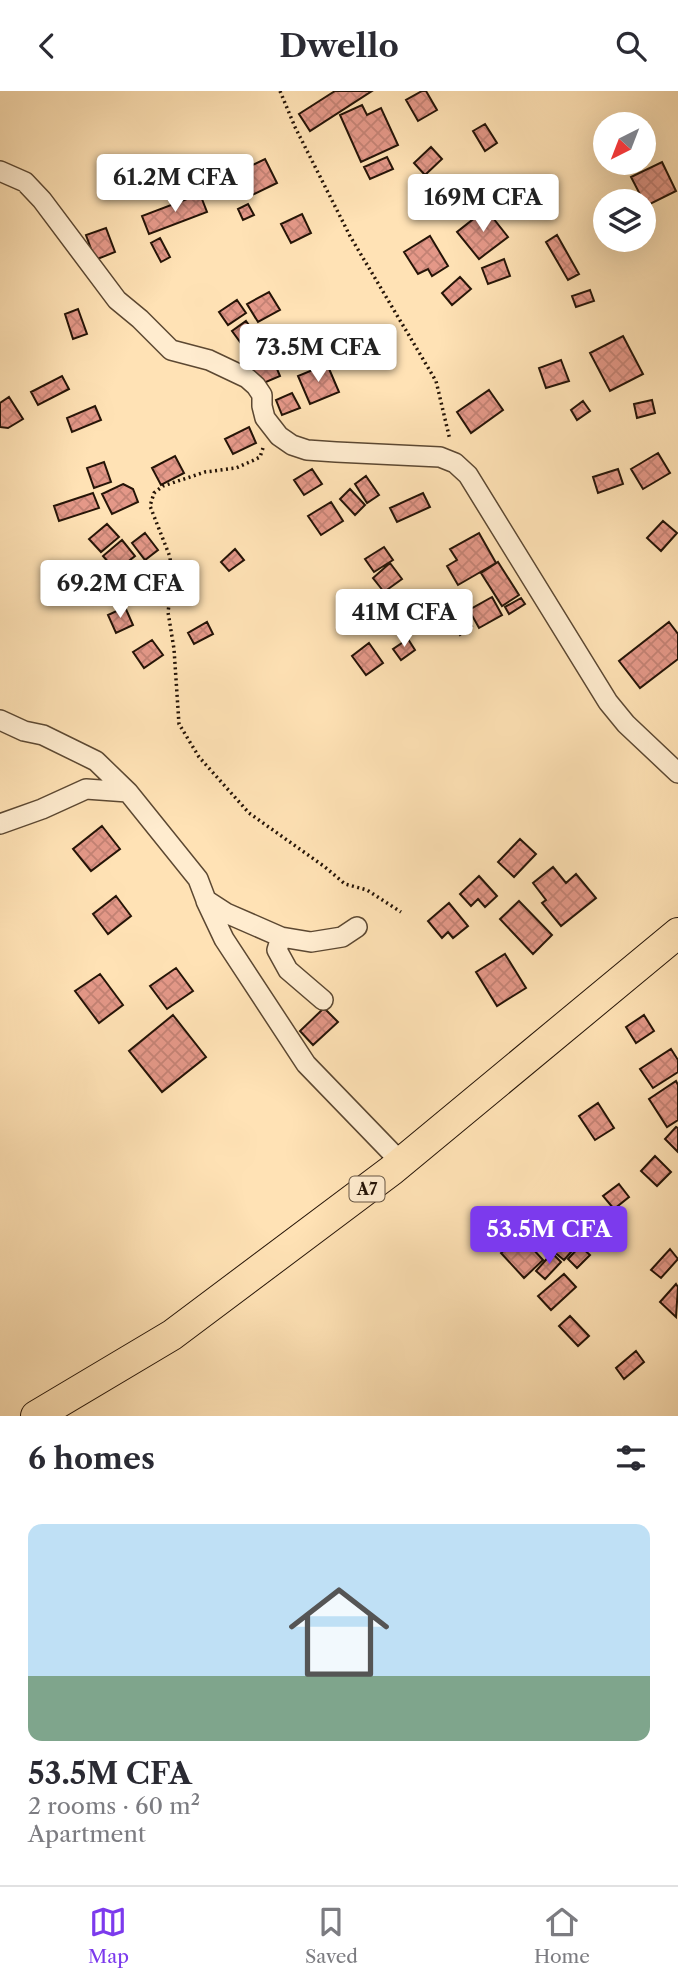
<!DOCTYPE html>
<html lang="en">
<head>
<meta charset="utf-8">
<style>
	body { margin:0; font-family:"Libre Caslon Text",serif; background:#f7f7f7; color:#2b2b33; height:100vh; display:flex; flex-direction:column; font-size:26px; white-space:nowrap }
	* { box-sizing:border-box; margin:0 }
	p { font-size:23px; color:#7c7c81 }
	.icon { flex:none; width:38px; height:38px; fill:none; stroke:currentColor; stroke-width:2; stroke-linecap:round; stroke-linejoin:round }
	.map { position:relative; height:1325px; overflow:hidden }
	.side { display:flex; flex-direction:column; background:#fff; flex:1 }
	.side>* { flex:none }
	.needle { width:46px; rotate:222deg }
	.tools { position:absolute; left:593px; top:21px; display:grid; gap:14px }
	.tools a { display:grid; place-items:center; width:63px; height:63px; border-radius:50%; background:#fff; box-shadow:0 7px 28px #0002; font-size:35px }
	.price { position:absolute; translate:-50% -60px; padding:0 16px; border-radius:7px; background:#fff; color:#222; font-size:23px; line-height:46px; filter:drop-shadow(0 2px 4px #0008) }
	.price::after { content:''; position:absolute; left:50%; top:42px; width:21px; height:16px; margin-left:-10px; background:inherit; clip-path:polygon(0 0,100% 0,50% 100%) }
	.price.active { background:#7c3aed; color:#fff }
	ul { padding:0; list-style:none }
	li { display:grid; align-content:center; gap:14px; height:371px; padding:0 28px }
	li span { display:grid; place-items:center; height:217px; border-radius:14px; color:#555 }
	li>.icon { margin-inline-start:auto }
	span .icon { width:126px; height:126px; fill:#fffc; stroke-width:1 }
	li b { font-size:30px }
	h2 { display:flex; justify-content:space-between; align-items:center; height:84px; padding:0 28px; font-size:30px }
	header { display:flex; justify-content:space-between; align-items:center; height:91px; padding:0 28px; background:#fff; font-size:32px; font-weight:800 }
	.tab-bar { display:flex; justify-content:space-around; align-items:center; height:98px; border-top:2px solid #e1e1e2; background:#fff; font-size:19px; color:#7c7c81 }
	.tab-bar a { display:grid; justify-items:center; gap:4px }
	.tab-bar .active { color:#7c3aed }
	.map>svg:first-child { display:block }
	.building { fill:url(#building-cross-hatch); stroke:#251407; stroke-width:2 }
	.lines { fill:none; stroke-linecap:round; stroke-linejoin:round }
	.minor-casing { stroke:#5c4832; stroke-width:22 }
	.primary-casing { stroke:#251407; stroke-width:32 }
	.path { stroke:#251407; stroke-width:3.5; stroke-dasharray:2 3.5; stroke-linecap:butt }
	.minor { stroke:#ffeccf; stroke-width:19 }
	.primary { stroke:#ffe2b5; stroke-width:30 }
	.labels { text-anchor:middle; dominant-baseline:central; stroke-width:5; stroke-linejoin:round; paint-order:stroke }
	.shield { fill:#ffeccf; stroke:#665543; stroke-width:2 }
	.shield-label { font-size:16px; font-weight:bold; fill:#251407 }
</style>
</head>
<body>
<header><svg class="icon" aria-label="back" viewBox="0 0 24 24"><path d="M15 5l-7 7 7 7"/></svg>Dwello<svg class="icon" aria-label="search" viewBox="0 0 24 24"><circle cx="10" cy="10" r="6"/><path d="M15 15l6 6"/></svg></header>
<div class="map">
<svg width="678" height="1325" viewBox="0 0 678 1325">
	<defs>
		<pattern id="building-cross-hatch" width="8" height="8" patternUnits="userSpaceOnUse" patternTransform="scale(1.75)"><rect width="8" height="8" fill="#e49888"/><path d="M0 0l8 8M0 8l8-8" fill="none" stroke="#c38274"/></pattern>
	</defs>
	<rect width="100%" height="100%" fill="#ffe2b5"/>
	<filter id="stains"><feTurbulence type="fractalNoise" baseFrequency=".00286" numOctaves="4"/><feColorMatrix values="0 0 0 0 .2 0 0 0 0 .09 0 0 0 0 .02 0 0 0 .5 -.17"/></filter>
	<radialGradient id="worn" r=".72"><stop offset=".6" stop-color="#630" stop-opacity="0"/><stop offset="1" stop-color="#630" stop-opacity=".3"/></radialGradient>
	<path class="building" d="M335 0H372L310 40 299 23Z
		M422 0H426L437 19 418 30 406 9Z
		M362 14 367 24 381 17 398 54 361 71 340 24Z
		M485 33 497 52 485 60 473 40Z
		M431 56 442 68 425 84 414 72Z
		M387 66 393 78 370 88 364 76Z
		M265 68 277 92 252 104 240 80Z
		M662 71 676 100 646 115 631 86Z
		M234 85 239 94 226 100 221 91Z
		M521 96 528 111 514 118 506 103Z
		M200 103 207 121 149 143 142 125Z
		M248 113 254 124 243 129 238 118Z
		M486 118 508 146 479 168 457 141Z
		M302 123 311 142 291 152 281 133Z
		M106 137 115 161 95 169 86 144Z
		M557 144 579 183 568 189 546 151Z
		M430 145 448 175 432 185 428 178 418 183 404 161Z
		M160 147 170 166 161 171 151 152Z
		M504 168 510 185 488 193 482 177Z
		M460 186 471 198 452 214 442 202Z
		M590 199 594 210 576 216 572 205Z
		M269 201 280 219 258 231 247 213Z
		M237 209 246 222 228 234 219 221Z
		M78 218 87 243 73 248 65 223Z
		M246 230 260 249 246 259 232 240Z
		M294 240 299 252 274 262 269 251Z
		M623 245 643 283 610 300 590 262Z
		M272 266 280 285 259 294 251 275Z
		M561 269 569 290 546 297 539 277Z
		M327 273 339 301 310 313 298 285Z
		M62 285 69 298 38 314 31 301Z
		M489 299 503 319 471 342 457 321Z
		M292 302 300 317 282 324 276 309Z
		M9 306 23 328 8 337 0 336V312Z
		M652 309 655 322 637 327 634 313Z
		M583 310 590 320 577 329 571 319Z
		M95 315 101 329 72 341 67 327Z
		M249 336 256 352 233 363 225 348Z
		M658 362 670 382 643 398 631 378Z
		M175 365 184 382 161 394 152 377Z
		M104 371 111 391 94 397 87 377Z
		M312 378 322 393 304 404 294 389Z
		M618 378 623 393 598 402 593 386Z
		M366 385 379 404 367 412 355 393Z
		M123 393 133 398 138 411 112 423 102 403Z
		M350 398 365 414 355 424 340 408Z
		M93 402 99 417 59 430 54 415Z
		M423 402 430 416 397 431 390 417Z
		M331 411 343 430 321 444 308 425Z
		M663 430 677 442 661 460 647 447Z
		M107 433 119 446 101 461 89 448Z
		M145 442 158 459 145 469 132 452Z
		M479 442 496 472 458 494 447 475 457 469 450 458Z
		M122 449 135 465 116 480 103 465Z
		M384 456 393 469 374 481 365 468Z
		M235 458 244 469 229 480 221 471Z
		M498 471 519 504 502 515 481 482Z
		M390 472 402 488 384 501 373 487Z
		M91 483 105 498 93 509 79 495Z
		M398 504 406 513 398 522 388 514Z
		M492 506 502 524 479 537 469 519Z
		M521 507 525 513 509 523 505 516Z
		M455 510 472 535 460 544 443 518Z
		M125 516 133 534 116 542 108 524Z
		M207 531 213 543 194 553 188 542Z
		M669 531 678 543V568L640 597 619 570Z
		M408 548 415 559 401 569 393 558Z
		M152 549 163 564 144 577 133 561Z
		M369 552 383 572 366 584 352 565Z
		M102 735 120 758 91 780 73 758Z
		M520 748 536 763 514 786 498 771Z
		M553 776 566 792 576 783 596 807 561 835 542 812 546 809 533 792Z
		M479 785 497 805 485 816 478 808 471 815 460 803Z
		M116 805 131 825 108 843 93 823Z
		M519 810 552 844 533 863 500 828Z
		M449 812 468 835 453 847 448 841 442 847 428 830Z
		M505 863 526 897 497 915 476 881Z
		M176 877 193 900 167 918 150 895Z
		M100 883 123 914 99 932 75 900Z
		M324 917 338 931 313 954 300 940Z
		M173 924 206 966 162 1001 129 960Z
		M644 924 654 940 636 952 626 936Z
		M671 958 678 969V981L653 997 640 978Z
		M676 990 678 994V1029L667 1036 649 1008Z
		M598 1012 614 1037 595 1049 579 1025Z
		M676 1036 678 1037V1061L665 1048Z
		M655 1065 671 1081 657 1095 641 1080Z
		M619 1093 629 1106 614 1118 603 1105Z
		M545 1125 554 1135 535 1153 526 1143Z
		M615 1127 624 1136 610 1149 601 1140Z
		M569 1142 579 1152 564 1169 553 1160Z
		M521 1145 543 1169 524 1187 501 1162Z
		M580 1155 590 1164 577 1177 568 1168Z
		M670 1158 678 1168 661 1187 651 1179Z
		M552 1162 561 1171 545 1188 536 1180Z
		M564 1183 576 1196 551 1219 538 1205Z
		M676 1193 678 1196 676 1226 660 1211Z
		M570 1225 589 1245 578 1255 559 1235Z
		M636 1260 644 1271 624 1288 616 1277Z"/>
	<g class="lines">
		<defs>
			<path id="minor" d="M0 80 25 91 42 109 117 209 140 228 171 259 209 269 247 287 256 295 262 304V315L265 327 279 345 292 354 307 359 336 361 440 366 455 372 468 384 608 611 626 633 678 682
				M0 629 24 640 43 644 96 670 128 701 198 788 206 809 226 822 281 846 311 851 342 846 357 836
				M0 733 42 718 86 698 128 701
				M206 810 224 848 306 973 394 1064 392 1079
				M281 846 277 859 288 879 323 909"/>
			<path id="primary" d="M36 1325 172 1244 392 1079 678 842"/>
		</defs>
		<use href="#minor" class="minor-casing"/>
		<use href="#primary" class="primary-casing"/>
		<path class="path" d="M280 0 295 36 350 145 436 290 450 349
			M263 357 260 366 252 370 236 377 205 381 163 395 154 402 150 415 170 466 172 493 168 521 174 558 179 633 199 666 249 722 325 776 345 793 367 799 401 821"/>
		<use href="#minor" class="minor"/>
		<use href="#primary" class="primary"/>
	</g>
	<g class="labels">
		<rect class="shield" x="349.5" y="1085.5" width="35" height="25" rx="5"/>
		<g class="shield-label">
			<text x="367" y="1098">A7</text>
		</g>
	</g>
	<rect width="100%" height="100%" filter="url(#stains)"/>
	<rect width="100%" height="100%" fill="url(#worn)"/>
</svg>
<div class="tools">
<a><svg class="needle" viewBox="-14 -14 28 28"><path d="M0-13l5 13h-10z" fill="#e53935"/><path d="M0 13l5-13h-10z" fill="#7c7c81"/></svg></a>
<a><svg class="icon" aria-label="layers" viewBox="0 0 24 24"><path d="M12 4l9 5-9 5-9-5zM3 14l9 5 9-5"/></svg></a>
</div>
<b class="price" style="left:175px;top:123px">61.2M CFA</b>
<b class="price" style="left:483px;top:143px">169M CFA</b>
<b class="price" style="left:318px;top:293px">73.5M CFA</b>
<b class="price" style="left:120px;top:529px">69.2M CFA</b>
<b class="price" style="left:404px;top:558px">41M CFA</b>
<b class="price active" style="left:549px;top:1175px">53.5M CFA</b>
</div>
<section class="side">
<h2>6 homes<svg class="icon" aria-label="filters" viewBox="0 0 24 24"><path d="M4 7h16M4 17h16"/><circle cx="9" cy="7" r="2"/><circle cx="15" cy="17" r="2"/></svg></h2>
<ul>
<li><span style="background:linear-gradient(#bfe0f5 70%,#7fa58c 0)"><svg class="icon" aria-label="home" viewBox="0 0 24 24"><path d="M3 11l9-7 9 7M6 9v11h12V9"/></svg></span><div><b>53.5M CFA</b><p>2 rooms · 60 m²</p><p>Apartment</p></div></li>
</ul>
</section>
<nav class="tab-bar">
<a class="active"><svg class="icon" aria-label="map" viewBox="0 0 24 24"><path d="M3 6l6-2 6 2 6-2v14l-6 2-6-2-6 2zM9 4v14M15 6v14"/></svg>Map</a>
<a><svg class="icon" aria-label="saved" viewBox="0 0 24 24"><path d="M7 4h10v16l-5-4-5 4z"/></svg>Saved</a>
<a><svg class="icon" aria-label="home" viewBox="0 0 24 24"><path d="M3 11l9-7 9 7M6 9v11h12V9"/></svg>Home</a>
</nav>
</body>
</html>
